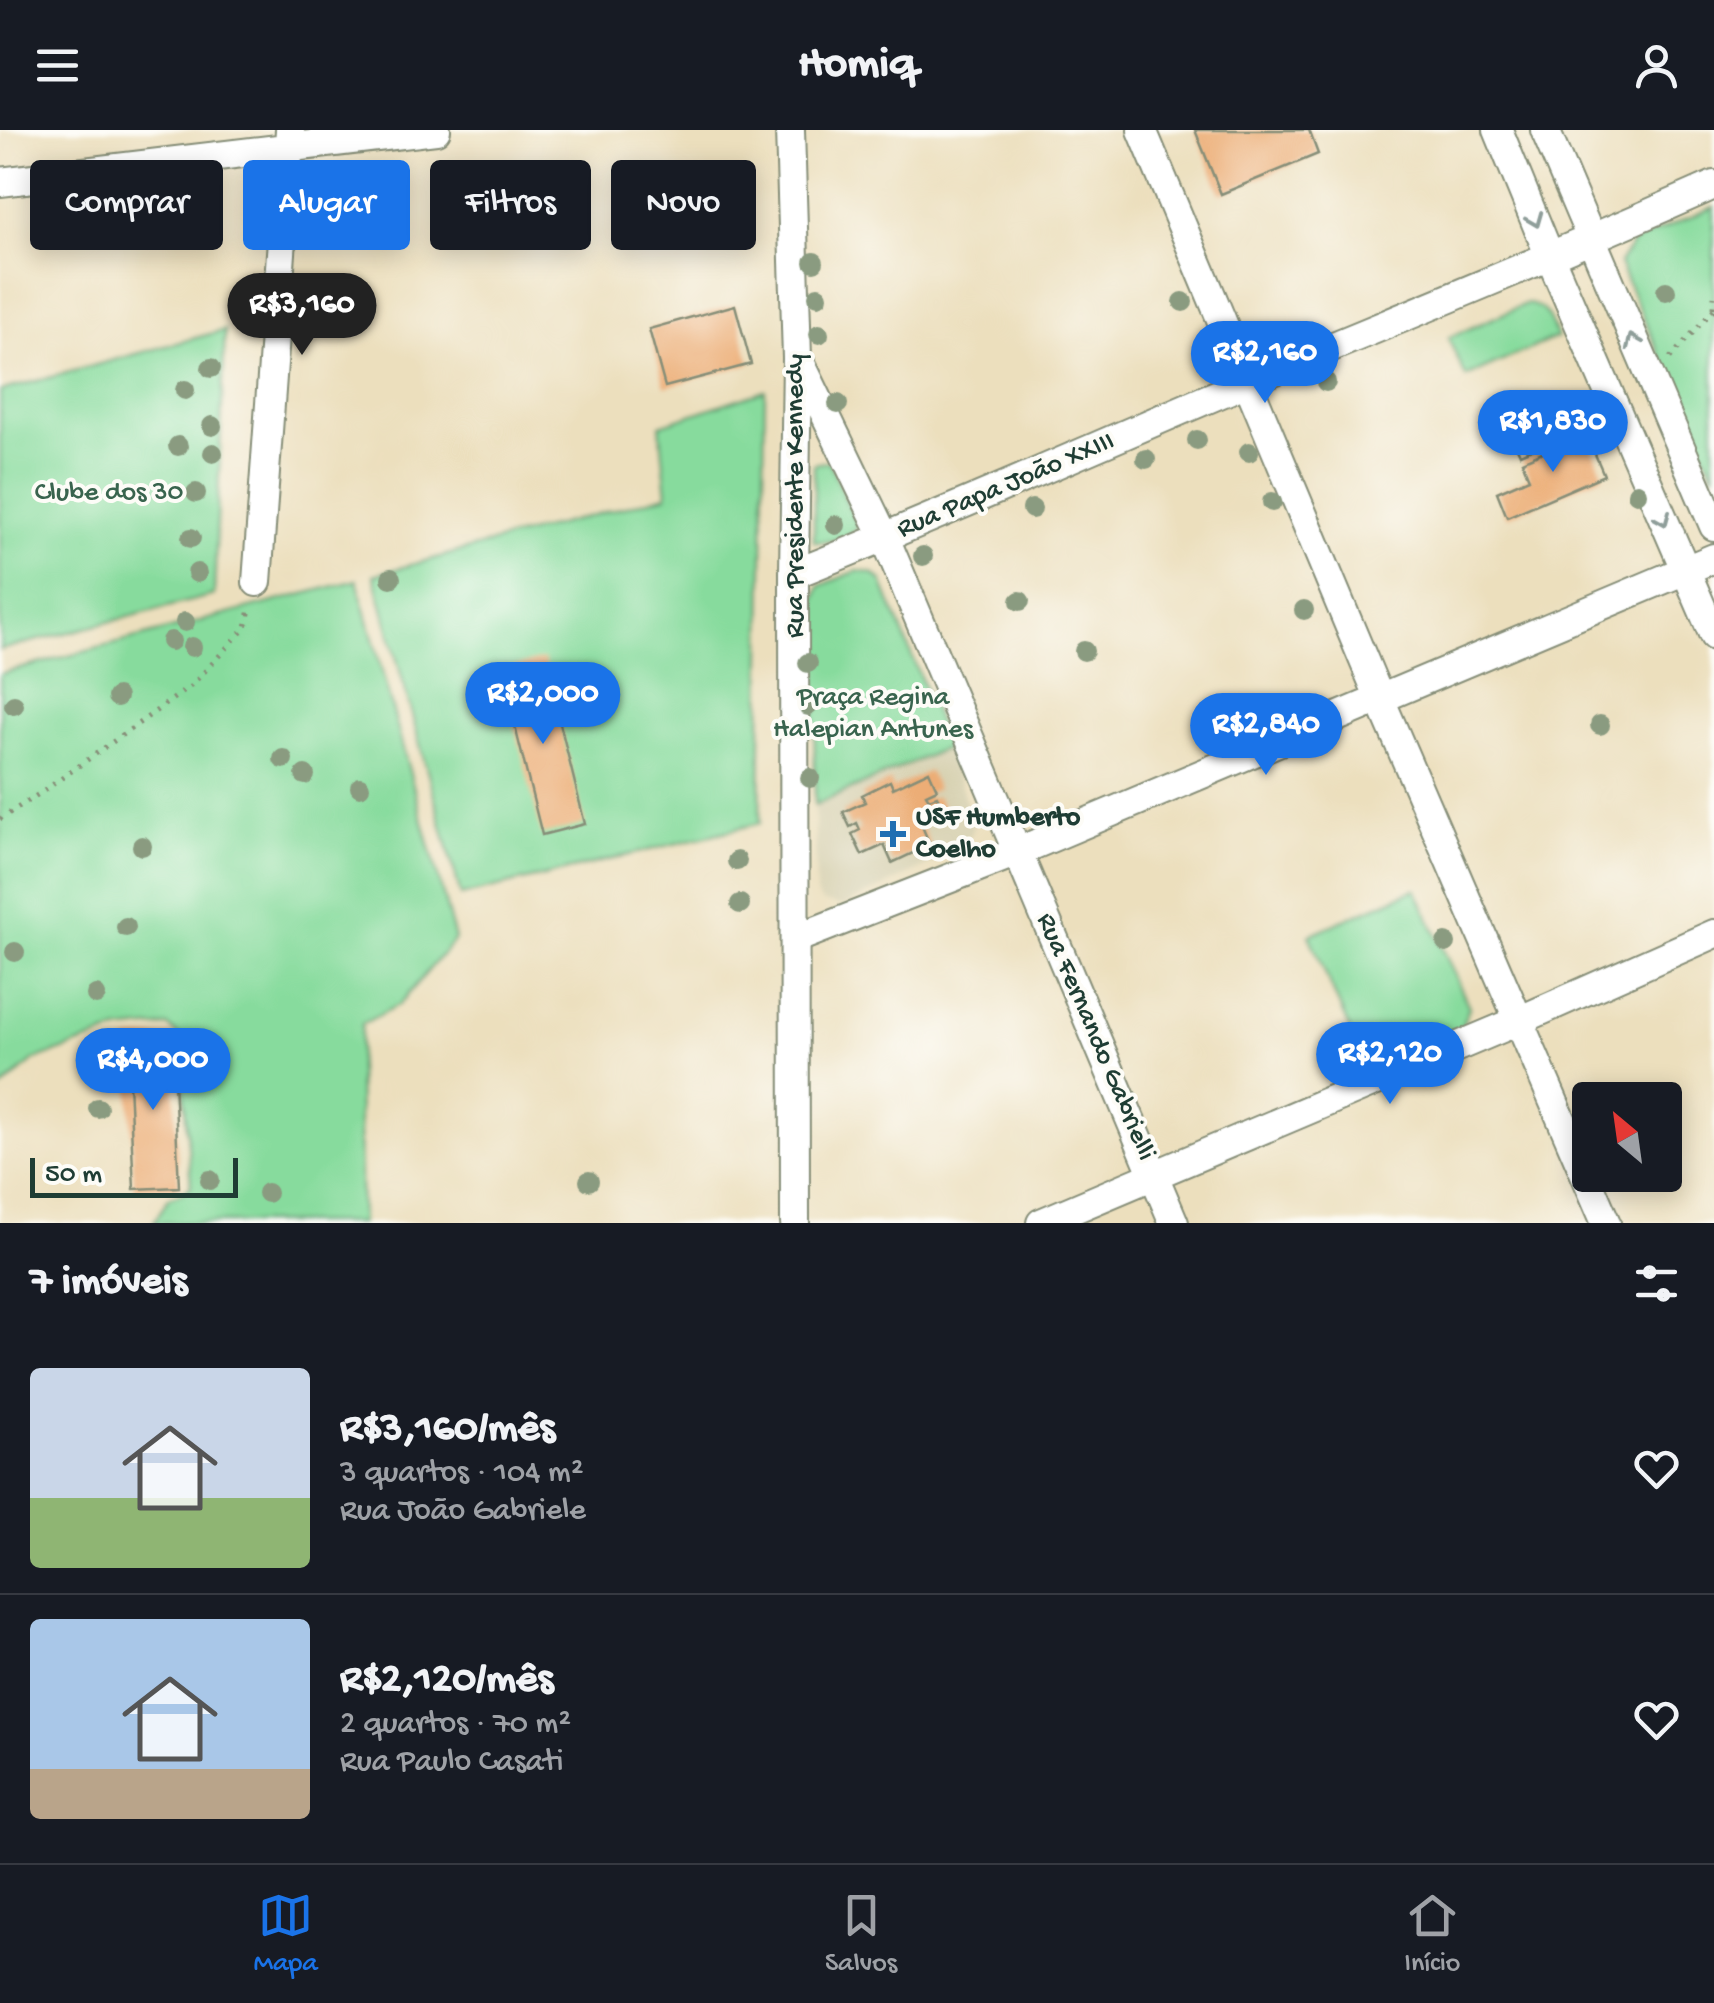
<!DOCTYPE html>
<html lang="pt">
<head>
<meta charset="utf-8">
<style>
	body { margin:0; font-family:"Gochi Hand",sans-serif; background:#20242c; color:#f1f3f6; height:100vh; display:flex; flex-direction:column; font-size:38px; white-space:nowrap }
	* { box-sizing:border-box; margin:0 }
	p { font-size:32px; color:#9ea1a6 }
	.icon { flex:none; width:55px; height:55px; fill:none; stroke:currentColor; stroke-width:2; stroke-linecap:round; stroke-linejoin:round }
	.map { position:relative; height:1093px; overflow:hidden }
	.drawer { display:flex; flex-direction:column; background:#171b24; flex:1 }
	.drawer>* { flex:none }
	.banner { position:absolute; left:30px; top:30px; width:1000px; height:90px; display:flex; gap:20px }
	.needle { width:65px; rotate:331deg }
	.fabs { position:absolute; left:1572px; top:952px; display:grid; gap:20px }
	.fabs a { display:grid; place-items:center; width:110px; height:110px; border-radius:10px; background:#171b24; box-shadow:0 5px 25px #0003; font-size:50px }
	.scale { position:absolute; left:30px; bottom:25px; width:208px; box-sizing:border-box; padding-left:10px; border:5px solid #1f3d34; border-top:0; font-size:28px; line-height:35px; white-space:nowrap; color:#1f3d34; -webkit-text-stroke:8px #fdfcf7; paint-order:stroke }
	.price { position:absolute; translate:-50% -85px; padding:0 22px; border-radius:35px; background:#1a73e8; color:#fff; font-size:32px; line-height:65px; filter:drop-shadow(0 2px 5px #0008) }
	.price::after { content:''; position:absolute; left:50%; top:60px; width:30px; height:22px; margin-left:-15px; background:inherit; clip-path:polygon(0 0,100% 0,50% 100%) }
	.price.current { background:#222; color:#fff }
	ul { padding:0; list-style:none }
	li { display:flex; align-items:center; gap:30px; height:250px; padding:0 30px }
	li+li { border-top:2px solid #363941 }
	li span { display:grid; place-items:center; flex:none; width:280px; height:200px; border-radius:10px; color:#555 }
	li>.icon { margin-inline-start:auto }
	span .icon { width:120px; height:120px; fill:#fffc; stroke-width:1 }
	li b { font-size:42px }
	h2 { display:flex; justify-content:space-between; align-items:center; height:120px; padding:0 30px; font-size:42px }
	.tag { padding:0 35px; border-radius:10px; background:#171b24; box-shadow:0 5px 25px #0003; font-size:35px; line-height:90px }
	.tag.current { background:#1a73e8; color:#fff }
	header { display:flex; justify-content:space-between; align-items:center; height:130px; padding:0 30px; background:#171b24; font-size:45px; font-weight:700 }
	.tabs { display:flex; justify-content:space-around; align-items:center; height:140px; border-top:2px solid #363941; background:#171b24; font-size:28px; color:#9ea1a6 }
	.tabs a { display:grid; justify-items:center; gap:5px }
	.tabs .current { color:#1a73e8 }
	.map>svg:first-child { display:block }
	.built { fill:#d8d2b2 }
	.green { fill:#87db9d; stroke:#538c68; stroke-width:2.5 }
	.building { fill:#ecad76 }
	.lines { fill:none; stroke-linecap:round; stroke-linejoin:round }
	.minor-casing { stroke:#868e78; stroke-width:32 }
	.path { stroke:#868e78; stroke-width:5; stroke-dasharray:2.5 8; stroke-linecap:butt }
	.minor { stroke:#fff; stroke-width:28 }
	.tree { fill:#8a9b80 }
	.oneway { stroke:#8f9e9a }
	.poi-dot { fill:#1f6fb2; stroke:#fdfcf7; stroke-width:4 }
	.labels { text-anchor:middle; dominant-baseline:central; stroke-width:8; stroke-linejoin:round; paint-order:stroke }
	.street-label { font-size:28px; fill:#1f3d34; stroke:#fdfcf7 }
	.park-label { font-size:28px; fill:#39644e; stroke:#fdfcf7 }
	.poi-label { font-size:28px; font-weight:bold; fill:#1f3d34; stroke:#fdfcf7; text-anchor:start }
</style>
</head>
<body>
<header><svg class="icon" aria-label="menu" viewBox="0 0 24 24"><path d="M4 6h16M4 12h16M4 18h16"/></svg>Homiq<svg class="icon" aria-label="person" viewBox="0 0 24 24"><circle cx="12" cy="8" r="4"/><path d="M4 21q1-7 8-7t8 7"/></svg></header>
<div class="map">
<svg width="1714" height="1093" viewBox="0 0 1714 1093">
	<rect width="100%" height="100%" fill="#fdfcf7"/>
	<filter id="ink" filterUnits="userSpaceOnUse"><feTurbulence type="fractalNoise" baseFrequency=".01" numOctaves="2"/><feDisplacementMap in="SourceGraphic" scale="20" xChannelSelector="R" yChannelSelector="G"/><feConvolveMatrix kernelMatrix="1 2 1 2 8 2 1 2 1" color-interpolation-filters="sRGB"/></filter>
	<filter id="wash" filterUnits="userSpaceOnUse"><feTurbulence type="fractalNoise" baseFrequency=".0048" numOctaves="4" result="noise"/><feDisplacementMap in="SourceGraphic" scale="40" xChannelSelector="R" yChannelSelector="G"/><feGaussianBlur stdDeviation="2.25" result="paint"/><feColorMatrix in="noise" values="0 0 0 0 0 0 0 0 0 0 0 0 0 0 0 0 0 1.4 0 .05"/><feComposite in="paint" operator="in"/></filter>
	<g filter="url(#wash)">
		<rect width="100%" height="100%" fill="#ecdfbd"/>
		<path class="built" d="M948 617 974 696 967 712 956 722 843 776 822 772 816 764 815 675Z"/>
		<path class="green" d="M1714 77V345L1619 134 1633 112Z
			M1525 174C1546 174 1550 191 1557 207L1466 247 1448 208Z
			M225 200 214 465 0 520V261Z
			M765 260 760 693 461 766 374 445 667 365 660 295Z
			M829 331 858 397C848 408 829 414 814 411V334Z
			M857 441 872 443 882 451 948 617 815 675 814 473 820 456Z
			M357 450 455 809 400 874 362 894 358 934 361 1093H153L169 1068 182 1063 191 1056 180 907 168 896 118 901 34 930 0 960V544Z
			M1416 759 1469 877 1461 898 1366 938 1309 805Z"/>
		<g id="blocks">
			<path class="building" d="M1195 0H1309L1318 24 1221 64Z
				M735 175 751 234 665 257 649 199Z
				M1541 272 1549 291 1562 285 1569 303 1520 324 1504 288Z
				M1586 303 1604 345 1507 387 1497 362 1529 348 1522 331Z
				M544 529 585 694 542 705 501 540Z
				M929 641 937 659 926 664 929 669 937 666 945 683 921 694 930 715 892 733 884 715 862 725 852 704 860 700 857 693 850 697 843 682 865 672 862 665 890 651 893 658Z
				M172 906 179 1057 134 1059 127 909Z"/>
		</g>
	</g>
	<g filter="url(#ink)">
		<use href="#blocks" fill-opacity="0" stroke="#868e78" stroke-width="2.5"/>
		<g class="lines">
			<defs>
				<path id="minor" d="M790 0 797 228 794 444 795 1093
					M1142 0 1380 569 1606 1093
					M1498 0 1550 127 1714 506
					M1545 0 1714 396
					M0 52 436 0
					M800 232 885 408 1174 1093
					M794 444C947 383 1096 316 1247 252 1403 187 1560 124 1714 55
					M257 452 290 0
					M795 809 1017 722 1714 428
					M1041 1093 1518 891 1714 804"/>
			</defs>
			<use href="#minor" class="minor-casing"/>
			<path class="path" d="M1713 178 1714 166
				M1670 228 1714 179
				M0 689 45 660 191 556 246 497 250 479"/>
			<use href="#minor" class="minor"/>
		</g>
		<g class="tree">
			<circle cx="814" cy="132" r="10"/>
			<circle cx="1666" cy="161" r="10"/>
			<circle cx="818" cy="166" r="10"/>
			<circle cx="1183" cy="172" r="10"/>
			<circle cx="819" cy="204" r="10"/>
			<circle cx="211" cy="238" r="10"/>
			<circle cx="1326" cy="252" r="10"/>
			<circle cx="185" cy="260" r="10"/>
			<circle cx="838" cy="274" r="10"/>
			<circle cx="212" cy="296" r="10"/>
			<circle cx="1197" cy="310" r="10"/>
			<circle cx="178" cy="316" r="10"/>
			<circle cx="1249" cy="322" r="10"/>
			<circle cx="213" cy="323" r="10"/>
			<circle cx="1146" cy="329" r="10"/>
			<circle cx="196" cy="363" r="10"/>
			<circle cx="1637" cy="363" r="10"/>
			<circle cx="1272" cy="372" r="10"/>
			<circle cx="1032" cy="379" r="10"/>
			<circle cx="836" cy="395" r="10"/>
			<circle cx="191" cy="408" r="10"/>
			<circle cx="923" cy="426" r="10"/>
			<circle cx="197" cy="443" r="10"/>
			<circle cx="391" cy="448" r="10"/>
			<circle cx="1020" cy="471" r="10"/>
			<circle cx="1304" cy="480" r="10"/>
			<circle cx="185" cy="492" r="10"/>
			<circle cx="171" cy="511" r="10"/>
			<circle cx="192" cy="517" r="10"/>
			<circle cx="1084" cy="521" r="10"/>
			<circle cx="808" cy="533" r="10"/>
			<circle cx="117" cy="567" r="10"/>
			<circle cx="14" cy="575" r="10"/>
			<circle cx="808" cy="576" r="10"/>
			<circle cx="1600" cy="595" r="10"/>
			<circle cx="283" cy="629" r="10"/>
			<circle cx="305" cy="645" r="10"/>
			<circle cx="810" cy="648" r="10"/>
			<circle cx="360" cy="657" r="10"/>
			<circle cx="142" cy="716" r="10"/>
			<circle cx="737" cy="731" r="10"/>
			<circle cx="740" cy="774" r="10"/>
			<circle cx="126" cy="797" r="10"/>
			<circle cx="1446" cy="813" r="10"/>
			<circle cx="15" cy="822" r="10"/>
			<circle cx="96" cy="865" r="10"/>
			<circle cx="98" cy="978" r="10"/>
			<circle cx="210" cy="1050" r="10"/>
			<circle cx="589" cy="1051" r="10"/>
			<circle cx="267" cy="1063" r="10"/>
		</g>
		<defs><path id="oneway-chevron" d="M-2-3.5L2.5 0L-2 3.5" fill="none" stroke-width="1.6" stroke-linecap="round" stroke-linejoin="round" transform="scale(2.5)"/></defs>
		<g class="oneway">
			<use href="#oneway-chevron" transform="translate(1535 90) rotate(68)"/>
			<use href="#oneway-chevron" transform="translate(1633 211) rotate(-113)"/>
			<use href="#oneway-chevron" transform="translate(1663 389) rotate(67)"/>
		</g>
	</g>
	<path class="poi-dot" d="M888 689h10v10h10v10h-10v10h-10v-10h-10v-10h10z"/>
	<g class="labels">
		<g class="street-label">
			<text transform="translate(1006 356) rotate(-23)">Rua Papa João XXIII</text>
			<text transform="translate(796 366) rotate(-90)">Rua Presidente Kennedy</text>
			<text transform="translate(1095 907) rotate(67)">Rua Fernando Gabrielli</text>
		</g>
		<g class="park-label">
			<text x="109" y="363">Clube dos 30</text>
			<text x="873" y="568">Praça Regina<tspan x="873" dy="32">Halepian Antunes</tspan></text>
		</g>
		<g class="poi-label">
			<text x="916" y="688">USF Humberto<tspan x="916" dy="32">Coelho</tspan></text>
		</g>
	</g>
</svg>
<div class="fabs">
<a><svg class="needle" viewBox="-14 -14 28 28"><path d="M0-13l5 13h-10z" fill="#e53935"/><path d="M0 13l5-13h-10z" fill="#9ea1a6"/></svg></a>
</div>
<div class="scale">50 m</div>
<b class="price current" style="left:302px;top:228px">R$3,160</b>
<b class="price" style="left:1265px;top:276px">R$2,160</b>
<b class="price" style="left:1553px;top:345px">R$1,830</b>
<b class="price" style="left:543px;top:617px">R$2,000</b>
<b class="price" style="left:1266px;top:648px">R$2,840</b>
<b class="price" style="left:1390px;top:977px">R$2,120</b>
<b class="price" style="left:153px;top:983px">R$4,000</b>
<div class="banner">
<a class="tag">Comprar</a>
<a class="tag current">Alugar</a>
<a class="tag">Filtros</a>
<a class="tag">Novo</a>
</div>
</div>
<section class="drawer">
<h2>7 imóveis<svg class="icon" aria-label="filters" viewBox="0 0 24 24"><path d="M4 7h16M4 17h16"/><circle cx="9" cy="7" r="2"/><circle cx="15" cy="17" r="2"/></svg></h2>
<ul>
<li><span style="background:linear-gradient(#c9d6e8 65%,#8fb573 0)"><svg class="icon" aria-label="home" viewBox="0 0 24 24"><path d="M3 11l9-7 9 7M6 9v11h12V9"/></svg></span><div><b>R$3,160/mês</b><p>3 quartos · 104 m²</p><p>Rua João Gabriele</p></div><svg class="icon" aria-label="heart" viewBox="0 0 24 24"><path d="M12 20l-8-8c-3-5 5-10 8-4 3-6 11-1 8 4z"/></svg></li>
<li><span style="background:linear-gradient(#a9c7e8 75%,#b9a48a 0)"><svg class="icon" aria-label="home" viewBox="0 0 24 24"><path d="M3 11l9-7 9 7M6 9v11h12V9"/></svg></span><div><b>R$2,120/mês</b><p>2 quartos · 70 m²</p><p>Rua Paulo Casati</p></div><svg class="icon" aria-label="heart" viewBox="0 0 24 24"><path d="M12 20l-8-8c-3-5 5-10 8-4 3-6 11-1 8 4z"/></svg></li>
</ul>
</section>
<nav class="tabs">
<a class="current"><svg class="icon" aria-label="map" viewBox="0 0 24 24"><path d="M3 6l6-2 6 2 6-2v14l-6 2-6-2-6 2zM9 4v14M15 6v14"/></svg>Mapa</a>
<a><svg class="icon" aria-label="saved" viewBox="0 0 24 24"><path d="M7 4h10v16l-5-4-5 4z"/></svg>Salvos</a>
<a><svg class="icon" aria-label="home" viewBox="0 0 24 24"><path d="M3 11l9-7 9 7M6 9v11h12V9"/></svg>Início</a>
</nav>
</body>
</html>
